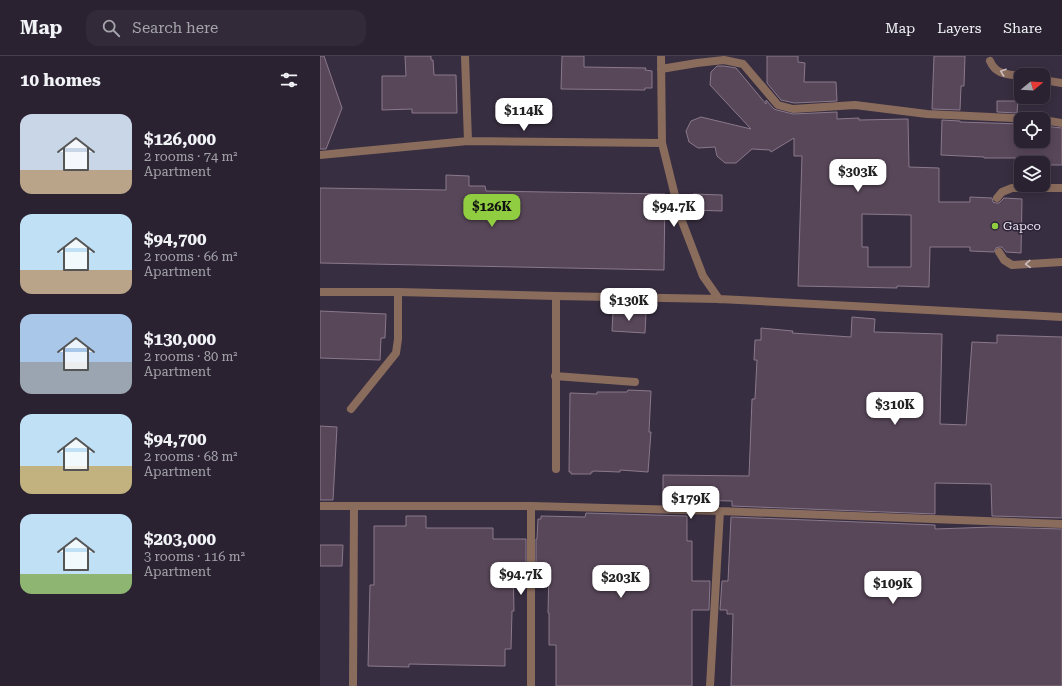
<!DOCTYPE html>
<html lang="en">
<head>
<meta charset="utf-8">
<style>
	body { margin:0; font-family:"Roboto Serif",serif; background:#322a39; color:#f1f3f6; height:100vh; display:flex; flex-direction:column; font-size:15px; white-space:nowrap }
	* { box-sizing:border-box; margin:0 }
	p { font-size:13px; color:#a5a4ab }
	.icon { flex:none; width:22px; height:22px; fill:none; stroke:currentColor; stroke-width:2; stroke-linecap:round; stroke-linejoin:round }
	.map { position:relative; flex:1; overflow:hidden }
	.sheet { display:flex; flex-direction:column; background:#2a2231; width:320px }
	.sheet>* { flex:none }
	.needle { width:26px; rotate:72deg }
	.controls { position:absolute; left:694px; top:12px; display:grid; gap:8px }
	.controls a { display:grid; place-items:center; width:36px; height:36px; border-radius:8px; background:#2a2231; box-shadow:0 2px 10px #0003,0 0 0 1px #463f4d; font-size:20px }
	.price { position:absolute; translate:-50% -34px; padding:0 9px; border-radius:8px; background:#fff; color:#222; font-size:13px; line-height:26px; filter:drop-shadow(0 1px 2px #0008) }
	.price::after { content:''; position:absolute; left:50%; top:24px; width:12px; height:9px; margin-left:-6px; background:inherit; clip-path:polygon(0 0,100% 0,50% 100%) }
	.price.on { background:#90cd41; color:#111 }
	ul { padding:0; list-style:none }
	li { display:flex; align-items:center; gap:12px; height:100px; padding:0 20px }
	li span { display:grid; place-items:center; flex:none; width:112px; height:80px; border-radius:12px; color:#555 }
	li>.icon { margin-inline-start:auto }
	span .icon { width:48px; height:48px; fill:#fffc; stroke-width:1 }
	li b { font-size:17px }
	h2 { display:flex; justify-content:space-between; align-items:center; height:48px; padding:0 20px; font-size:17px }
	header { display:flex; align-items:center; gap:24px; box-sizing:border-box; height:56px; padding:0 20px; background:#2a2231; border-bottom:1px solid #463f4d }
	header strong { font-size:19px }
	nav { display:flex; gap:22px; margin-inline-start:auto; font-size:14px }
	.search { width:280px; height:36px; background:#322a39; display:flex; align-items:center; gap:10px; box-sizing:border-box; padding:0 14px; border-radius:12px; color:#a5a4ab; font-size:15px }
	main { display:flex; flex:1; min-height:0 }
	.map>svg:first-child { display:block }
	.building { fill:#584759; stroke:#8a788b; fill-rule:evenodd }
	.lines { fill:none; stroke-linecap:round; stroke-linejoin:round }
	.service { stroke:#8a6c5d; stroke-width:8 }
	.minor { stroke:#8a6c5d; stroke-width:8 }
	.oneway { stroke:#cabcbf }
	.poi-dot { fill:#90cd41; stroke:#2d2437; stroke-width:1.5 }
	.labels { text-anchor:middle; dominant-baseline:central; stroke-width:3; stroke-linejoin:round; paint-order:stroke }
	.poi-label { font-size:12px; fill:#ede7f4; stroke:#2d2437; text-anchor:start }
</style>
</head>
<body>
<header>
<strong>Map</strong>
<div class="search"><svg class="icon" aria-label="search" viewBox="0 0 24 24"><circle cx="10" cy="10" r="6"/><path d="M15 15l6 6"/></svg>Search here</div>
<nav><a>Map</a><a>Layers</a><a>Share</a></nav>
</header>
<main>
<section class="sheet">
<h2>10 homes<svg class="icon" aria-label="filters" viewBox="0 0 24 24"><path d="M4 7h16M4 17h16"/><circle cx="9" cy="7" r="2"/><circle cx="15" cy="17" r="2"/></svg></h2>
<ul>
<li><span style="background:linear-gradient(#c9d6e8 70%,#b9a48a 0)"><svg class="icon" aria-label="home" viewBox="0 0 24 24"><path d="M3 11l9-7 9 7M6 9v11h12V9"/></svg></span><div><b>$126,000</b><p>2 rooms · 74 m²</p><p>Apartment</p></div></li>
<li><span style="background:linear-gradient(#bfe0f5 70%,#b9a48a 0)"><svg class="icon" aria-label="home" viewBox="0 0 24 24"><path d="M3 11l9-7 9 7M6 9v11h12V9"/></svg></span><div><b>$94,700</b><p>2 rooms · 66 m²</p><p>Apartment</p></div></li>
<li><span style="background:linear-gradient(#a9c7e8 60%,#9aa5b1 0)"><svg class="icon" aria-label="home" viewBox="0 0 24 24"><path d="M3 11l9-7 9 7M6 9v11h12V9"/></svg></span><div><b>$130,000</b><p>2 rooms · 80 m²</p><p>Apartment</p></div></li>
<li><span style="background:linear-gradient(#bfe0f5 65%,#c2b280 0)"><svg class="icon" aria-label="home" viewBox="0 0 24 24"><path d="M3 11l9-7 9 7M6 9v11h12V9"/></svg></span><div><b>$94,700</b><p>2 rooms · 68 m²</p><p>Apartment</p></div></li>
<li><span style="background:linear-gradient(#bfe0f5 75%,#8fb573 0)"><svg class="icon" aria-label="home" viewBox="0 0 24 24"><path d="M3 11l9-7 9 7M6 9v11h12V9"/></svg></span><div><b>$203,000</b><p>3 rooms · 116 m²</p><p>Apartment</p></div></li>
</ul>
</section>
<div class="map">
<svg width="742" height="630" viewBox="0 0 742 630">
	<rect width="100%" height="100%" fill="#382e41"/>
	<path class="building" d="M0 0H4L22 52 6 93H0Z
		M85 0H111V4H113L114 19H136L137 57H92V53L62 54V20H86Z
		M242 0H264V11L326 12 325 14 332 15V32H325V34L241 33Z
		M447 0H478V6L485 7 484 26H516L517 45 474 47 461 44 447 27Z
		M614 0H645L644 30H641L640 54 612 53Z
		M397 10H404L416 12 446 48V44L454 53 457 54 473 58 517 56V63L539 62V64L588 63 589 111 619 112V146H650V141L672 142 673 146 676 147H679L684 142 702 143 701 197 686 196 682 191H679L676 192 674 196 650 195V191H610L609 231 577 230V232L478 230 482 100H474V82L451 96 450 94 432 93 416 107H405L397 100 395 91 378 92 369 86 366 75 371 65 381 61 431 73 390 29 391 16ZM542 158 591 159V211H548V191H542Z
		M677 45H698L697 57 677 56Z
		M622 64 640 65V66L701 68V85H723V70L742 72V109H723V107H714V104H696V102H664V101L621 99Z
		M126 119 149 120V130H165L166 135 345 138 344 214 0 207V132L126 134Z
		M373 138 402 139V155L373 154Z
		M0 255 66 258 65 282H61L60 304 0 302Z
		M293 255 326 257 325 277 292 275Z
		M532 261 555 263 554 276 622 278 620 368 646 369 652 286 677 287V279L742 281V462L672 460 671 428 615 427V458L412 450V445L367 444V449L343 448V419L429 420 432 343H435L437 304H434L435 284H441V272L473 275 472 277 531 281Z
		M308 334 331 335 329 376H331L328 416 300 414V416L273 415V416H271V418H251V416H249L250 337 277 338V336H307Z
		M0 370 17 371 13 444H0Z
		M266 457 367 460V485H372V525H390L389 554H372V630H236V589H229V557H228L229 513H216V483H217L218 463H221V460L265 461Z
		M86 460H106V472H173V483H206V512H193L194 555H192L191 593H185V610L89 608V611L48 610 50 529H54V470H86Z
		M411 461 615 469V473L672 471 742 473V630H411L413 558H407V554H400L402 525H408Z
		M0 489H23L22 510H0Z"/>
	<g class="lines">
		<path class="service" d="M670 5C676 19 687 18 701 20
			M723 24 742 27
			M677 142 682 136 692 132H742
			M679 196 684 204 692 209 742 206
			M236 240V413
			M235 320 315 326
			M31 353 76 297 78 283V236"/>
		<path class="minor" d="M145 0 148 85
			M341 13 377 7 404 4 423 8 458 49 473 53 535 49 607 58 714 63
			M723 64 742 67
			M342 87 360 160 383 220 399 243
			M0 99 148 85 342 87 341 0
			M0 236H78L236 240 399 243 742 261
			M0 450H211L400 455 742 468
			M211 450V630
			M33 630 34 450
			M390 630 400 455"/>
	</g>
	<defs><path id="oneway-chevron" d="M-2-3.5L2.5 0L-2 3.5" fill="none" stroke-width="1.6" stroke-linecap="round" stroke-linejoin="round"/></defs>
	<g class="oneway">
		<use href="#oneway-chevron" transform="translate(683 16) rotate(-161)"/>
		<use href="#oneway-chevron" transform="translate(708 208) rotate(177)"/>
	</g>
	<circle class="poi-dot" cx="675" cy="170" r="4"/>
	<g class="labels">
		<g class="poi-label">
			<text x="683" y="170">Gapco</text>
		</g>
	</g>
</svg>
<div class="controls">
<a><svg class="needle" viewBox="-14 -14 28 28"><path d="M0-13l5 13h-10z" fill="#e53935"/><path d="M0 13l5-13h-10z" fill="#a5a4ab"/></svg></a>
<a><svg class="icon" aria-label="locate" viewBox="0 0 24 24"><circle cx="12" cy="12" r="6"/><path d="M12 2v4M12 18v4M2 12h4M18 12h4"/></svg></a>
<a><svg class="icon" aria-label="layers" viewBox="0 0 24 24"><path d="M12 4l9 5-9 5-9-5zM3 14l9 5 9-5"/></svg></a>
</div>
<b class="price" style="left:204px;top:76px">$114K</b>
<b class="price" style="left:538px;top:137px">$303K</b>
<b class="price on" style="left:172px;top:172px">$126K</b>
<b class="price" style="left:354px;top:172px">$94.7K</b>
<b class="price" style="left:309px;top:266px">$130K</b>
<b class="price" style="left:575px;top:370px">$310K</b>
<b class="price" style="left:371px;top:464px">$179K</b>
<b class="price" style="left:201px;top:540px">$94.7K</b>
<b class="price" style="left:301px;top:543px">$203K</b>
<b class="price" style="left:573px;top:549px">$109K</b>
</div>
</main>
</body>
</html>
